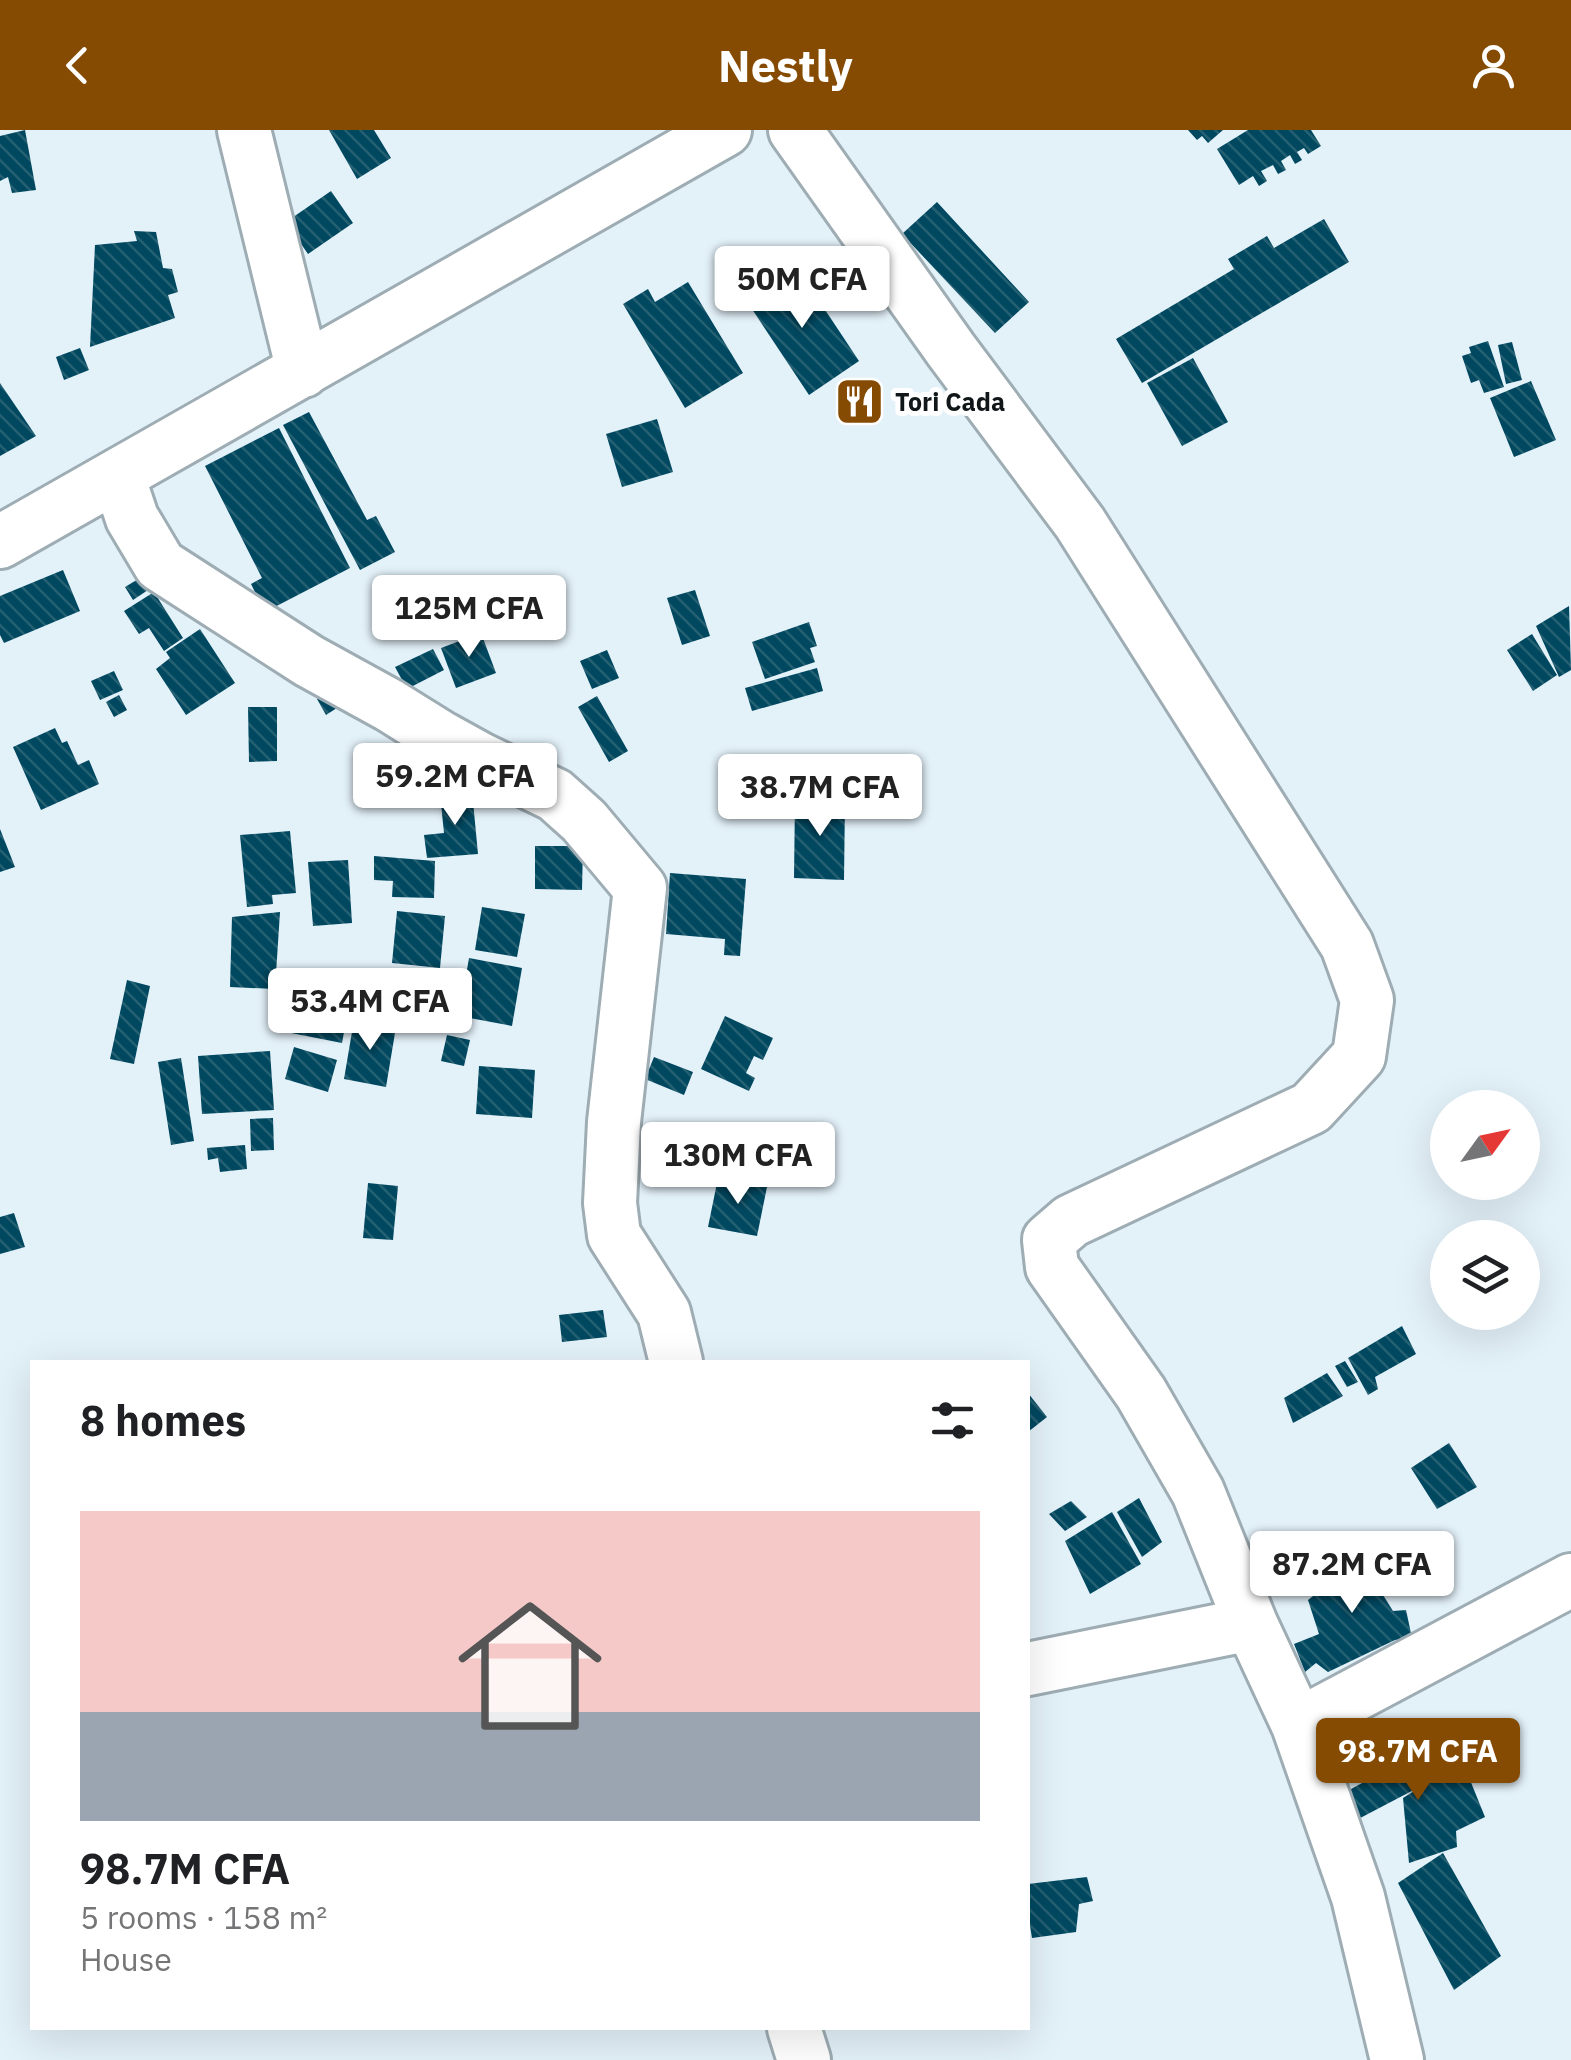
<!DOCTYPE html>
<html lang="en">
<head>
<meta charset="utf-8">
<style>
	body { margin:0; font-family:"IBM Plex Sans",sans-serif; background:#f6f6f6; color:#202124; height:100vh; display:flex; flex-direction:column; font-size:38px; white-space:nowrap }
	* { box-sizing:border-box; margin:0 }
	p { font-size:32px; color:#757577 }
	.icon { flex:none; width:55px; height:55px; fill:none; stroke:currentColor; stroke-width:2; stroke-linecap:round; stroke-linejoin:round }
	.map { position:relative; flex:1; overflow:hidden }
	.drawer { position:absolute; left:30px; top:1230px; width:1000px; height:670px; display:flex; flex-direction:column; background:#fff; border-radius:0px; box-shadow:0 10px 40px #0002 }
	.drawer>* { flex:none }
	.needle { width:65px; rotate:57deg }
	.fabs { position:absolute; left:1430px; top:960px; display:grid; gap:20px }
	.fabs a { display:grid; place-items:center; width:110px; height:110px; border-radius:50%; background:#fff; box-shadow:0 10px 40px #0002; font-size:50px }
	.price { position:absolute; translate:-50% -85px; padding:0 22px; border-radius:10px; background:#fff; color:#222; font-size:32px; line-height:65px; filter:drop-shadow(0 2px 5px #0008) }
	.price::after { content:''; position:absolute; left:50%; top:60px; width:30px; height:22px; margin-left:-15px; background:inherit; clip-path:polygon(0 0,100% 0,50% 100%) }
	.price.selected { background:#864b03; color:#fff }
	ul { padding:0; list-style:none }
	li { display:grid; align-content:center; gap:20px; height:530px; padding:0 50px }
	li+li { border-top:2px solid #e0e0e0 }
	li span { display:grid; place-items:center; height:310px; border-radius:0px; color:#555 }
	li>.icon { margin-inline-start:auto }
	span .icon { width:180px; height:180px; fill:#fffc; stroke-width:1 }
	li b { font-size:42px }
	h2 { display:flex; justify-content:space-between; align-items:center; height:120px; padding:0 50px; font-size:42px }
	header { display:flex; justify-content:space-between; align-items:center; height:130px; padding:0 50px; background:#864b03; color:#fff; font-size:45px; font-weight:800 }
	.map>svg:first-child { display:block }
	.building { fill:url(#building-back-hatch) }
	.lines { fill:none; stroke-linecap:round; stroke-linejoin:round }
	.minor-casing { stroke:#9eacb3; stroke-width:58 }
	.minor { stroke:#fff; stroke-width:52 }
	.labels { text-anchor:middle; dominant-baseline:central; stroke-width:10; stroke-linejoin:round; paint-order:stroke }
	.poi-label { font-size:25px; font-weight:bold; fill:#111719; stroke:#fff; text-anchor:start }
</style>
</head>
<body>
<header><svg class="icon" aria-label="back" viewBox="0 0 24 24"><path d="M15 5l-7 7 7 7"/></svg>Nestly<svg class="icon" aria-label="person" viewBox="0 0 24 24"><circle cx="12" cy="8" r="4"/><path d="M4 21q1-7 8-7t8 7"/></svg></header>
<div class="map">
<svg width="1571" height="1930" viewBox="0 0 1571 1930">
	<defs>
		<pattern id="building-back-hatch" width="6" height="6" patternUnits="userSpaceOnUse" patternTransform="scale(2.5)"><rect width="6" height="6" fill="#004860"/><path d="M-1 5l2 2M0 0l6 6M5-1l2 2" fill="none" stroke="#255f72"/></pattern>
	</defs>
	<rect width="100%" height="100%" fill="#e3f1f9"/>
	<path class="building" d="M25 0 36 60 12 63 8 47 0 51V6Z
		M329 0H374L391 28 357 49Z
		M1188 0H1223L1208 13 1202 6 1197 10Z
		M1248 0H1311L1321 16 1308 24 1304 18 1297 22 1302 30 1295 34 1290 25 1281 31 1286 40 1278 44 1273 35 1261 41 1267 51 1259 56 1253 46 1239 55 1217 19Z
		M331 61 353 93 308 124 286 92Z
		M937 72 1029 172 995 203 902 104Z
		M1324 89 1349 132 1142 253 1116 209 1234 139 1228 129 1267 106 1274 118Z
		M134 101 156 102 163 138 172 139 178 162 168 165 175 188 90 217 95 115 137 111Z
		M796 136 859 231 809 265 746 170Z
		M688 152 743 243 685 278 623 174 648 159 655 172Z
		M1488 211 1504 257 1484 263 1479 250 1471 253 1462 226 1471 223 1469 217Z
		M1512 212 1522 250 1506 254 1498 215Z
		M80 218 89 240 64 250 56 227Z
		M1193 228 1228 292 1182 316 1147 253Z
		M1531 251 1556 310 1514 327 1490 268Z
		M0 253 36 306 0 326Z
		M309 282 367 390 376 386 395 422 360 440 283 295Z
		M657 289 673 342 622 357 606 304Z
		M279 298 350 438 265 482 251 454 262 448 205 336Z
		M63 440 80 481 4 513 0 505V466Z
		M140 448 148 460 133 470 125 457Z
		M695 460 710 506 682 515 667 468Z
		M154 462 183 508 164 521 149 498 139 504 124 481Z
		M1569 476 1571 540 1559 547 1536 496Z
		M809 492 817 516 810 518 815 532 765 549 752 512Z
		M200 499 235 553 186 585 156 539 170 528 166 522Z
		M481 503 496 543 456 558 441 518Z
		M1532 504 1557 545 1533 561 1507 520Z
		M433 519 444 540 407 559 395 537Z
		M607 520 619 548 592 559 580 531Z
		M817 538 823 561 752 581 745 558Z
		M114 541 123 560 100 570 91 551Z
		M331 562 340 576 326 585 317 569Z
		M119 565 127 580 114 587 106 572Z
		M597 566 628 621 609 632 578 577Z
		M248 577H277V631L249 632Z
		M55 598 62 613 67 611 78 635 89 630 99 654 41 680 13 617Z
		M422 611 426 642 376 648 372 617Z
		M472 661 478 724 427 728 424 705 444 703 440 664Z
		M795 669 845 670 844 750 794 748Z
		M0 699 15 737 0 742Z
		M290 701 296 763 272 765 273 774 247 777 240 705Z
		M535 716H583L582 760 535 759Z
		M374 726 435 731 434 768 392 767 393 751 374 750Z
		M348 730 352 793 313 796 308 732Z
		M670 743 746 749 740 826 724 825 725 809 666 804Z
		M482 777 525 784 517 827 475 820Z
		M397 781 445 786 440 838 392 833Z
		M280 782 275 859 230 857 232 787Z
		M469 828 522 838 512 896 459 886Z
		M127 850 150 856 134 934 110 929Z
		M287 868 348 881 342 913 281 901Z
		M725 886 773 908 763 930 754 926 746 943 755 948 749 961 701 939Z
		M354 890 396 897 386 957 344 949Z
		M447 905 470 910 464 936 441 931Z
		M294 917 337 930 328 962 285 949Z
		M270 921 274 980 202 984 198 926Z
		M654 927 693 942 684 965 645 949Z
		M181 928 194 1011 171 1015 158 932Z
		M479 936 535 940 532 988 476 984Z
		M273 988 274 1020 251 1021 250 989Z
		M748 997 799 1008 791 1047 740 1035Z
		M245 1015 247 1039 220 1042 218 1028 208 1030 207 1018Z
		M718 1048 767 1057 757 1106 708 1097Z
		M368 1053 398 1056 393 1110 363 1108Z
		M14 1083 25 1117 0 1124V1087Z
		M603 1180 607 1207 562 1212 559 1185Z
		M1402 1196 1416 1224 1375 1247 1378 1259 1368 1265 1348 1228Z
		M1345 1231 1358 1252 1347 1257 1335 1236Z
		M1327 1243 1343 1266 1293 1293 1284 1268Z
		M1028 1263 1047 1287 1028 1302Z
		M1449 1313 1477 1357 1437 1379 1411 1338Z
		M1139 1368 1162 1412 1142 1427 1117 1382Z
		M1071 1371 1087 1387 1065 1401 1049 1384Z
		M1112 1382 1141 1434 1090 1464 1065 1411Z
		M1384 1422 1398 1445 1373 1449 1393 1481 1406 1480 1412 1508 1395 1510 1328 1542 1316 1533 1305 1542 1294 1514 1319 1504 1308 1470 1322 1459V1446Z
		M1426 1618 1449 1641 1457 1652 1468 1645 1485 1687 1456 1701 1457 1717 1409 1733 1403 1668 1427 1653 1345 1696 1331 1670Z
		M1443 1723 1501 1826 1454 1860 1398 1753Z
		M1087 1747 1093 1771 1079 1774 1076 1802 1032 1808 1028 1783V1754Z"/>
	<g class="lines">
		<defs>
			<path id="minor" d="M244 0 303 241
				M795 0 951 220 1080 393 1347 815 1367 870 1359 926 1311 978 1071 1091 1049 1110 1052 1137 1141 1263 1198 1362 1251 1494 1298 1595 1358 1767 1397 1930
				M118 346 132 388 160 435 309 531 389 575 442 608 480 629 555 665 584 691 640 758 614 992 610 1073 614 1105 664 1183 676 1232
				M0 412 725 0
				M1028 1539 1251 1494
				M1298 1595 1571 1450
				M794 1898 804 1930"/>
		</defs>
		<use href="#minor" class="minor-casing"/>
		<use href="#minor" class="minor"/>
	</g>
	<defs>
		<symbol id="restaurant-square" viewBox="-11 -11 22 22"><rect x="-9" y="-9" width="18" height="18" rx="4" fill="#864b03" stroke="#fff"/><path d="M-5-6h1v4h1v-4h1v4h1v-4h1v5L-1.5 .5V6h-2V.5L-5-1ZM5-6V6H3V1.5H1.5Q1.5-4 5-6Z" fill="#fff"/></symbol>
	</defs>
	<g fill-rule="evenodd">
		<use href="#restaurant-square" x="832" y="244" width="55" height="55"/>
	</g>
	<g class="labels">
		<g class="poi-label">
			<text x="895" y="271">Tori Cada</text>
		</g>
	</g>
</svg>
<div class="fabs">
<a><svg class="needle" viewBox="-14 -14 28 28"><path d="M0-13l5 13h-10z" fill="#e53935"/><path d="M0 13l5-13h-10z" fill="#757577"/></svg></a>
<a><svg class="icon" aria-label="layers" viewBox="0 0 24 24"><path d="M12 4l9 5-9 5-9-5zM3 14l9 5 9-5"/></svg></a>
</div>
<b class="price" style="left:802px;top:201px">50M CFA</b>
<b class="price" style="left:469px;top:530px">125M CFA</b>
<b class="price" style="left:455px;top:698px">59.2M CFA</b>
<b class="price" style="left:820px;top:709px">38.7M CFA</b>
<b class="price" style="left:370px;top:923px">53.4M CFA</b>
<b class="price" style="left:738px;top:1077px">130M CFA</b>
<b class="price" style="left:1352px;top:1486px">87.2M CFA</b>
<b class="price selected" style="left:1418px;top:1673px">98.7M CFA</b>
<section class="drawer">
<h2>8 homes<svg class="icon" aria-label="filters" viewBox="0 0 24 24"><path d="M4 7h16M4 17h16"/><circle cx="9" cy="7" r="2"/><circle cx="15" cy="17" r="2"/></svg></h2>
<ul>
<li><span style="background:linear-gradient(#f6c9c9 65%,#9aa5b1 0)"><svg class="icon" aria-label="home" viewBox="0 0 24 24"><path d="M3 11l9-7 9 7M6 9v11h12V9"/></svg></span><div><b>98.7M CFA</b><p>5 rooms · 158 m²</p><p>House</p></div></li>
</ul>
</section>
</div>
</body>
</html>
